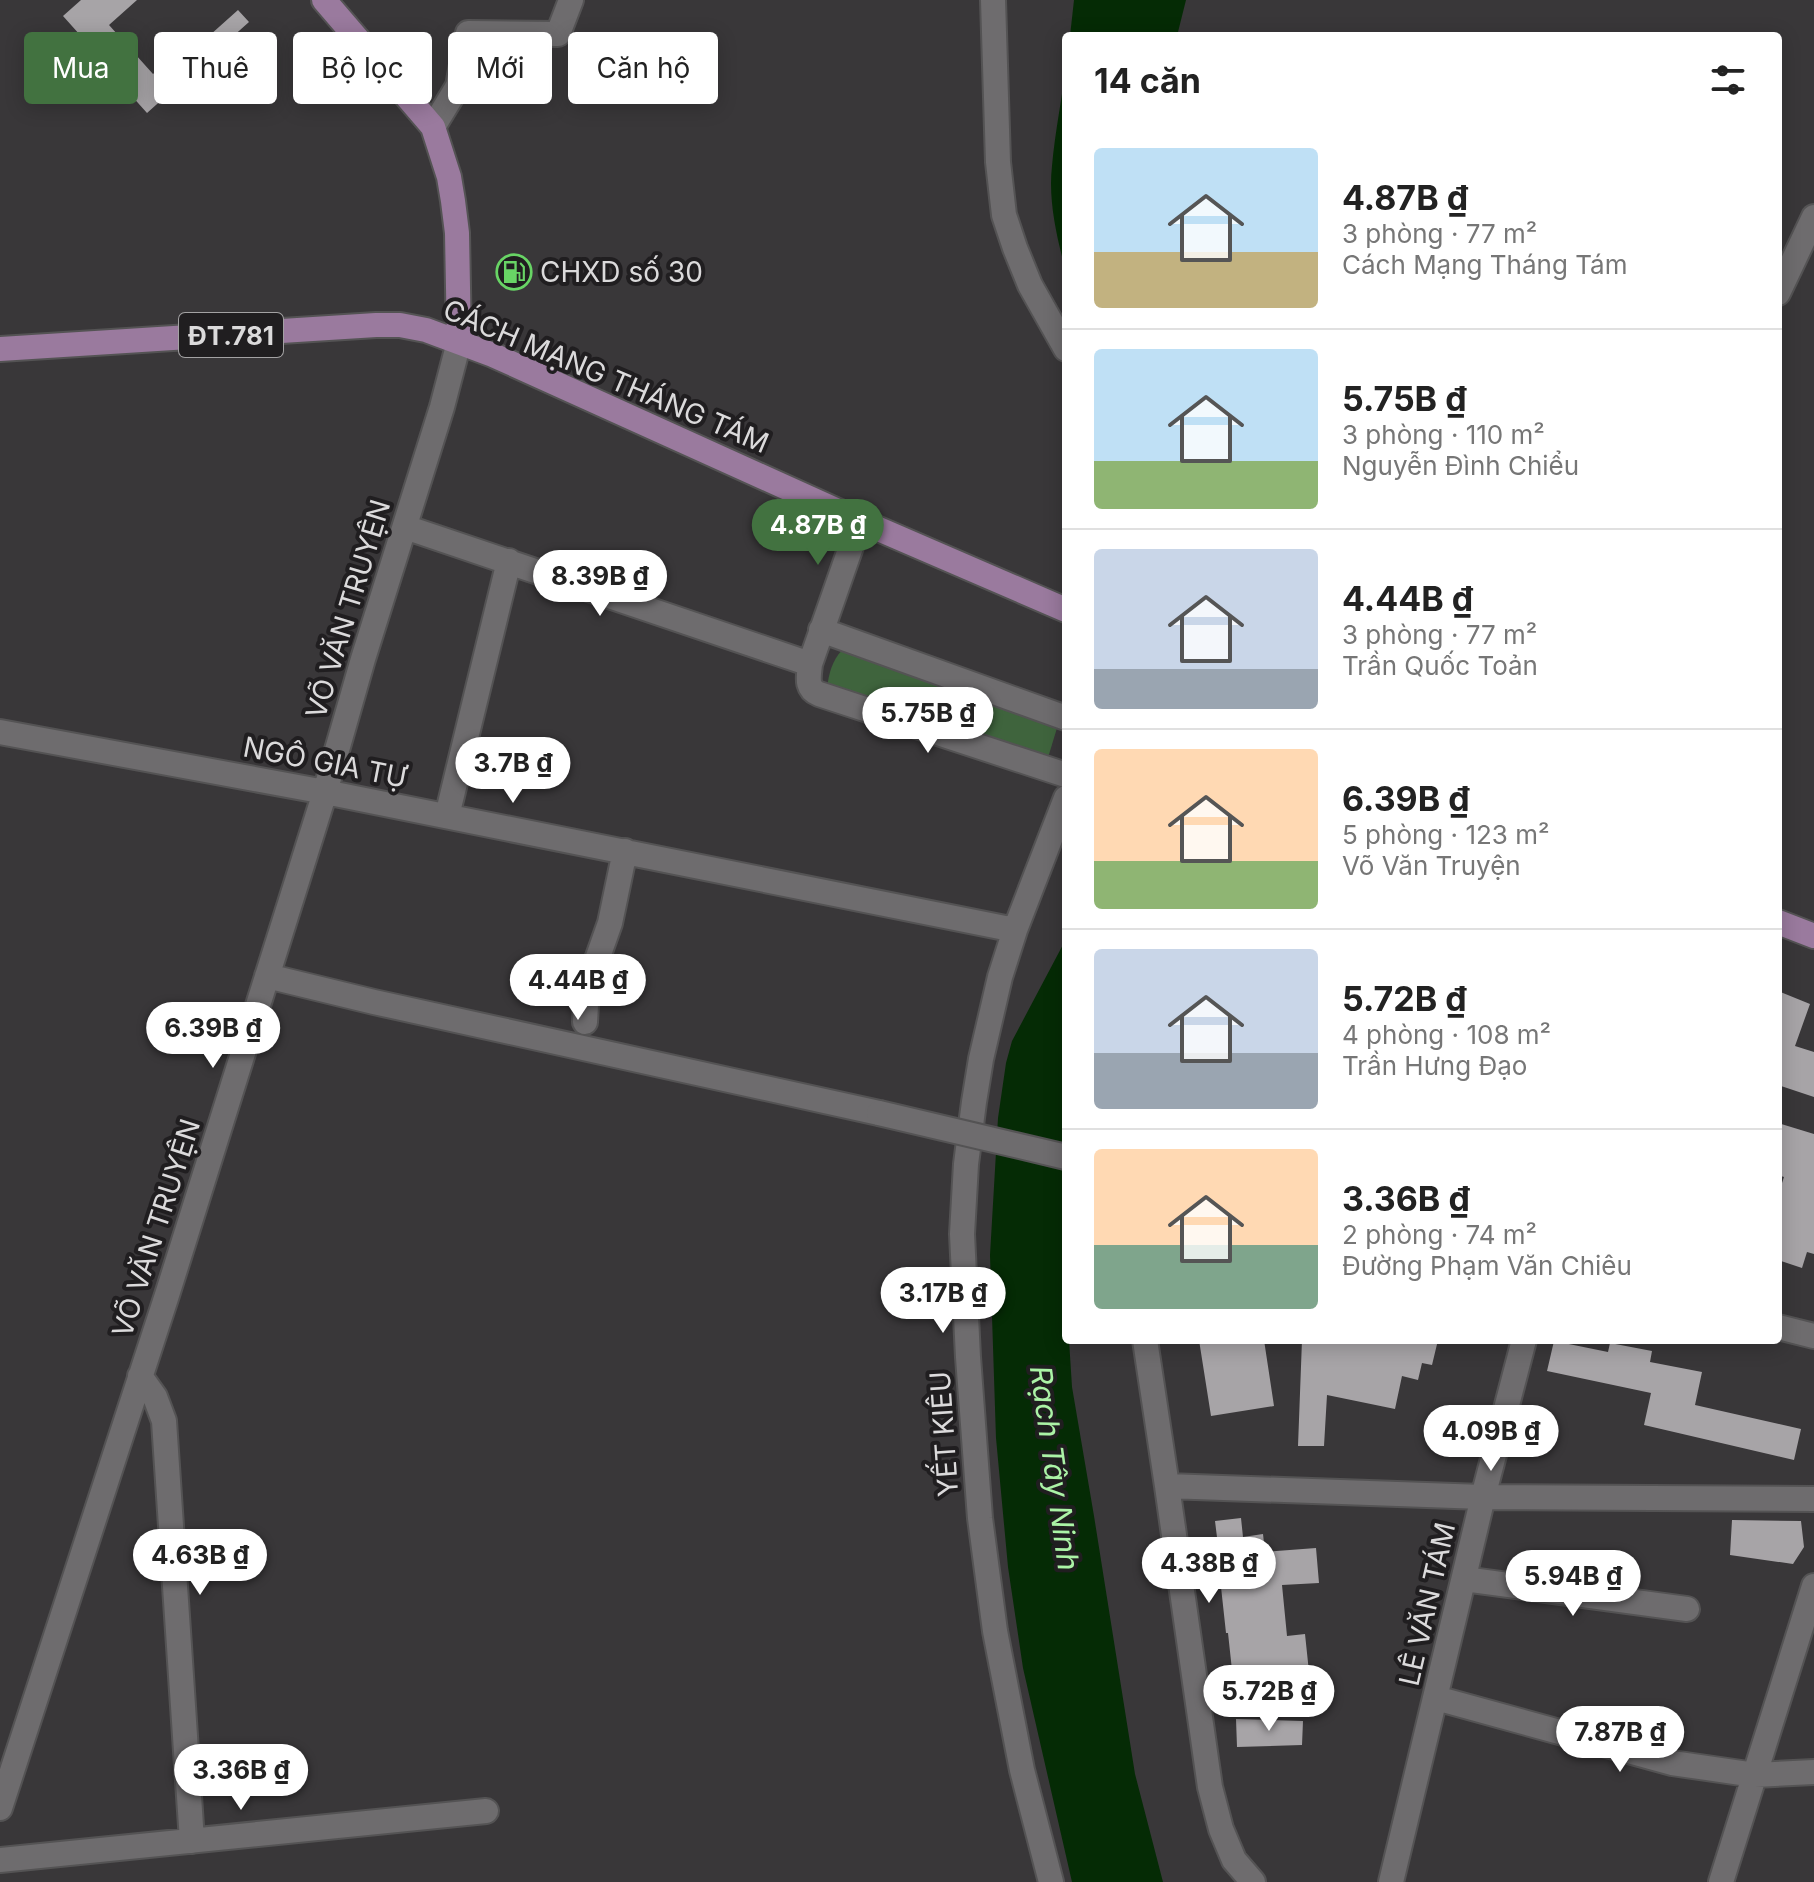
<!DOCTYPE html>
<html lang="vi">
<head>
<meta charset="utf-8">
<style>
	body { margin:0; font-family:Inter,sans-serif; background:#f6f6f6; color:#222; height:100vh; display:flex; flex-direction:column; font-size:30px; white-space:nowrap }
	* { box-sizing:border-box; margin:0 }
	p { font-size:26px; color:#767676 }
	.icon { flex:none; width:44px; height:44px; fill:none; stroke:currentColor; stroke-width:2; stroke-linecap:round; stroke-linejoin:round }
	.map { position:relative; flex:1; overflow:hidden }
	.side { position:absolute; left:1062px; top:32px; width:720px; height:1312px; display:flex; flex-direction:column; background:#fff; border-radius:8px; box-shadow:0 4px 20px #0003 }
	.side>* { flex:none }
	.guide { position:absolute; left:24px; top:32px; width:760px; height:72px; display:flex; gap:16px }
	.price { position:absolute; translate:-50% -68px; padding:0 18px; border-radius:28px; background:#fff; color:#222; font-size:26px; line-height:52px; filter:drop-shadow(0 2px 4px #0008) }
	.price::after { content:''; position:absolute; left:50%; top:48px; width:24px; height:18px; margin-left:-12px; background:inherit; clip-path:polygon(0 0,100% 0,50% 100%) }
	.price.active { background:#427240; color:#fff }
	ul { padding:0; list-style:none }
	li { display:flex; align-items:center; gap:24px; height:200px; padding:0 32px }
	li+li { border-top:2px solid #e0e0e0 }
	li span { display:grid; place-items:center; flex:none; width:224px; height:160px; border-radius:8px; color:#555 }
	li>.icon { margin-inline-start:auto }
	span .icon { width:96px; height:96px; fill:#fffc; stroke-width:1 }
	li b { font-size:34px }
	h2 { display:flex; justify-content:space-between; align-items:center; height:96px; padding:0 32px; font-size:34px }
	.tag { padding:0 28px; border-radius:8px; background:#fff; box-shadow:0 4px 20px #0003; font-size:28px; line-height:72px }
	.tag.active { background:#427240; color:#fff }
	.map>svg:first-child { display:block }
	.green { fill:#3f643d }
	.water { fill:#052b05 }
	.building { fill:#a7a4a7 }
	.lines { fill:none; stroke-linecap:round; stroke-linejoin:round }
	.minor-casing { stroke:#545354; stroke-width:28 }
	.major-casing { stroke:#545354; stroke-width:28 }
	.minor { stroke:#6e6c6e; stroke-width:24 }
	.major { stroke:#9a7a9e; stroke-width:24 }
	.minor-bridge-casing { stroke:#545354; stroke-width:28; stroke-linecap:butt }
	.minor-bridge { stroke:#6e6c6e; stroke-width:24 }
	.labels { text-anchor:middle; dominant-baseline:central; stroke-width:8; stroke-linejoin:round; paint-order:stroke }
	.shield { fill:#201e20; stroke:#a3a2a3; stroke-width:2 }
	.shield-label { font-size:26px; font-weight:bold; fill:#dbdadb }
	.poi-label { font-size:28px; fill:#dbdadb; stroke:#201e20; text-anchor:start }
	.street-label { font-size:28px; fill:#dbdadb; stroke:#201e20 }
	.water-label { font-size:30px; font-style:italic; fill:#abf3a6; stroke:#201e20 }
</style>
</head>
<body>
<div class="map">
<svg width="1814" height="1882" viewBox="0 0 1814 1882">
	<rect width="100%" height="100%" fill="#393739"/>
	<path class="green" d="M842 650 1057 728 1047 761 827 688C829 673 832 661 842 650Z"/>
	<path class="water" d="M1074 0H1186L1177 36H1070Z
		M1066 65V272C1057 238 1048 201 1052 166 1055 132 1062 99 1066 65Z
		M1066 939V1180L1063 1192 1065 1222 1066 1340H1069L1072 1387 1094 1516 1135 1774 1163 1882H1072L1023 1668 1008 1567 996 1438 990 1255 998 1118 1006 1063 1012 1041Z"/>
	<path class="building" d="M81 0H137L109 25 153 74 185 46 191 52 238 10 249 22 147 113 130 94 132 93 63 16Z
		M1778 991 1810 1004 1795 1046 1814 1052V1097L1778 1085Z
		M1778 1123 1814 1134V1254L1807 1252 1802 1268 1778 1260V1195L1784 1177 1778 1175Z
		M1199 1340H1264L1274 1406 1211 1416Z
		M1302 1340H1438L1432 1365 1422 1363 1418 1380 1402 1376 1395 1409 1327 1395 1324 1446H1298Z
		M1554 1341 1608 1352 1610 1343 1652 1351 1650 1362 1702 1372 1695 1405 1801 1429 1794 1460 1644 1425 1651 1393 1547 1371Z
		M1241 1518 1243 1537 1263 1534 1265 1552 1316 1548 1319 1583 1282 1585 1287 1636 1305 1634 1311 1691 1235 1698 1228 1633H1226L1221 1587 1223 1586 1215 1521Z
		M1732 1520 1801 1521 1804 1547 1793 1564 1730 1555Z
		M1236 1719 1303 1721 1302 1745 1237 1747Z"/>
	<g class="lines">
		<defs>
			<path id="minor" d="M993 0 998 162 1004 215 1015 248 1030 285 1066 349
				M433 127 458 86 468 33 558 34 571 0
				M1778 293 1814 217
				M860 521 810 664C809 676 805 688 819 694L1066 775
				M405 527 810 664
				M821 630 1066 718
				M0 732 325 792 1015 930
				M447 816 509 561
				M267 976 374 1002 879 1113
				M585 1022 587 988 610 923 625 851
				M1778 1327 1814 1336
				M1145 1340 1167 1486 1210 1787 1221 1829 1234 1860 1253 1882
				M140 1376 155 1397 164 1421 192 1841
				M1167 1486 1483 1497 1814 1499
				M1464 1579 1687 1609
				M1436 1698 1672 1763 1755 1775 1814 1772
				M0 1808 167 1295 325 792 363 659 442 407 459 342
				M0 1860 486 1811
				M1051 1882 1022 1770 995 1631 980 1518 968 1357 962 1234 966 1164 974 1102 981 1059 1000 977 1015 930 1066 798
				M1391 1882 1483 1497 1524 1340
				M1721 1882 1814 1586"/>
			<path id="major" d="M324 0 433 127 449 177 453 201 457 233 459 342
				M0 349 376 325H400L426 330 493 355 860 521 1066 610
				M1778 922 1814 936"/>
		</defs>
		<use href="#minor" class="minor-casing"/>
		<use href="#major" class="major-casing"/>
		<use href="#minor" class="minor"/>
		<use href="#major" class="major"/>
		<defs>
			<path id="minor-bridge" d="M879 1113 1066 1157"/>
		</defs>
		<use href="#minor-bridge" class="minor-bridge-casing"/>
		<use href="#minor-bridge" class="minor-bridge"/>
	</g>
	<defs>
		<symbol id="fuel-ring" viewBox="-11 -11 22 22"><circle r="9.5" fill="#201e20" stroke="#68d465" stroke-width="1.5"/><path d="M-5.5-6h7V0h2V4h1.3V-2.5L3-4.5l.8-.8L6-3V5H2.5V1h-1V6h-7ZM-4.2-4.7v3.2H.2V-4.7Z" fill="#68d465"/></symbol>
	</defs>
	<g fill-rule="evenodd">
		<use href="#fuel-ring" x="494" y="252" width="40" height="40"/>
	</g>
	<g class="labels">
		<rect class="shield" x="179" y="313" width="104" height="44" rx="6"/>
		<g class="shield-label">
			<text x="231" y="335">ĐT.781</text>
		</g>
		<g class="poi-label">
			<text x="540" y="272">CHXD số 30</text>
		</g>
		<g class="street-label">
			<text transform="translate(606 376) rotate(23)">CÁCH MẠNG THÁNG TÁM</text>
			<text transform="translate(348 609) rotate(-73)">VÕ VĂN TRUYỆN</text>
			<text transform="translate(325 762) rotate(11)">NGÔ GIA TỰ</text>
			<text transform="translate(156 1228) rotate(-72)">VÕ VĂN TRUYỆN</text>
			<text transform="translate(944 1434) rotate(-94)">YẾT KIÊU</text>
			<text transform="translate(1427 1604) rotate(-77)">LÊ VĂN TÁM</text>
		</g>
		<g class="water-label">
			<text transform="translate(1055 1468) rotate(82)">Rạch Tây Ninh</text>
		</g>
	</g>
</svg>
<b class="price active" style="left:818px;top:567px">4.87B ₫</b>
<b class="price" style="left:600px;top:618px">8.39B ₫</b>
<b class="price" style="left:928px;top:755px">5.75B ₫</b>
<b class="price" style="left:513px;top:805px">3.7B ₫</b>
<b class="price" style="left:578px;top:1022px">4.44B ₫</b>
<b class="price" style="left:213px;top:1070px">6.39B ₫</b>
<b class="price" style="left:943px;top:1335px">3.17B ₫</b>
<b class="price" style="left:1491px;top:1473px">4.09B ₫</b>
<b class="price" style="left:200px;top:1597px">4.63B ₫</b>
<b class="price" style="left:1209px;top:1605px">4.38B ₫</b>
<b class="price" style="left:1573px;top:1618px">5.94B ₫</b>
<b class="price" style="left:1269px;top:1733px">5.72B ₫</b>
<b class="price" style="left:1620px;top:1774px">7.87B ₫</b>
<b class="price" style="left:241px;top:1812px">3.36B ₫</b>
<div class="guide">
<a class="tag active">Mua</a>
<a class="tag">Thuê</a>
<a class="tag">Bộ lọc</a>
<a class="tag">Mới</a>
<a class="tag">Căn hộ</a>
</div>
<section class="side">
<h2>14 căn<svg class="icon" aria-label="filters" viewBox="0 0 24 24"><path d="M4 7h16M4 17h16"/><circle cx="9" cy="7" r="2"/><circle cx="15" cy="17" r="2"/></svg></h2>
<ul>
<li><span style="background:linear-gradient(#bfe0f5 65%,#c2b280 0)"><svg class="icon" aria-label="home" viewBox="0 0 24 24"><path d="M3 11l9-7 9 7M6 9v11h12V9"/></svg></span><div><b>4.87B ₫</b><p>3 phòng · 77 m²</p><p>Cách Mạng Tháng Tám</p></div></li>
<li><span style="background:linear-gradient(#bfe0f5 70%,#8fb573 0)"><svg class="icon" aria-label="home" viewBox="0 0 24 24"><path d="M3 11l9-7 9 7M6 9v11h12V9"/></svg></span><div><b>5.75B ₫</b><p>3 phòng · 110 m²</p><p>Nguyễn Đình Chiểu</p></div></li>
<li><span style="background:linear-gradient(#c9d6e8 75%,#9aa5b1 0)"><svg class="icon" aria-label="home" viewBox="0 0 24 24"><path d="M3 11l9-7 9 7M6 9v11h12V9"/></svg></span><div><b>4.44B ₫</b><p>3 phòng · 77 m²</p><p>Trần Quốc Toản</p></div></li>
<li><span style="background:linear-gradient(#ffd9b3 70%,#8fb573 0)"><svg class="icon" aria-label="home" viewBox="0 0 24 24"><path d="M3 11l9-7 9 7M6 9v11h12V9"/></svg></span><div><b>6.39B ₫</b><p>5 phòng · 123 m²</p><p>Võ Văn Truyện</p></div></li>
<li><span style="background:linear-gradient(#c9d6e8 65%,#9aa5b1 0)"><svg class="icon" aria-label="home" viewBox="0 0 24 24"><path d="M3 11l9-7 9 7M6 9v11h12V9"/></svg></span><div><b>5.72B ₫</b><p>4 phòng · 108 m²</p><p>Trần Hưng Đạo</p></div></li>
<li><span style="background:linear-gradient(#ffd9b3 60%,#7fa58c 0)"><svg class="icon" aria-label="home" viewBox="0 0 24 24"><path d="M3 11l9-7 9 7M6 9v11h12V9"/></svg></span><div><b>3.36B ₫</b><p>2 phòng · 74 m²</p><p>Đường Phạm Văn Chiêu</p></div></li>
</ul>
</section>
</div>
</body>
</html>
